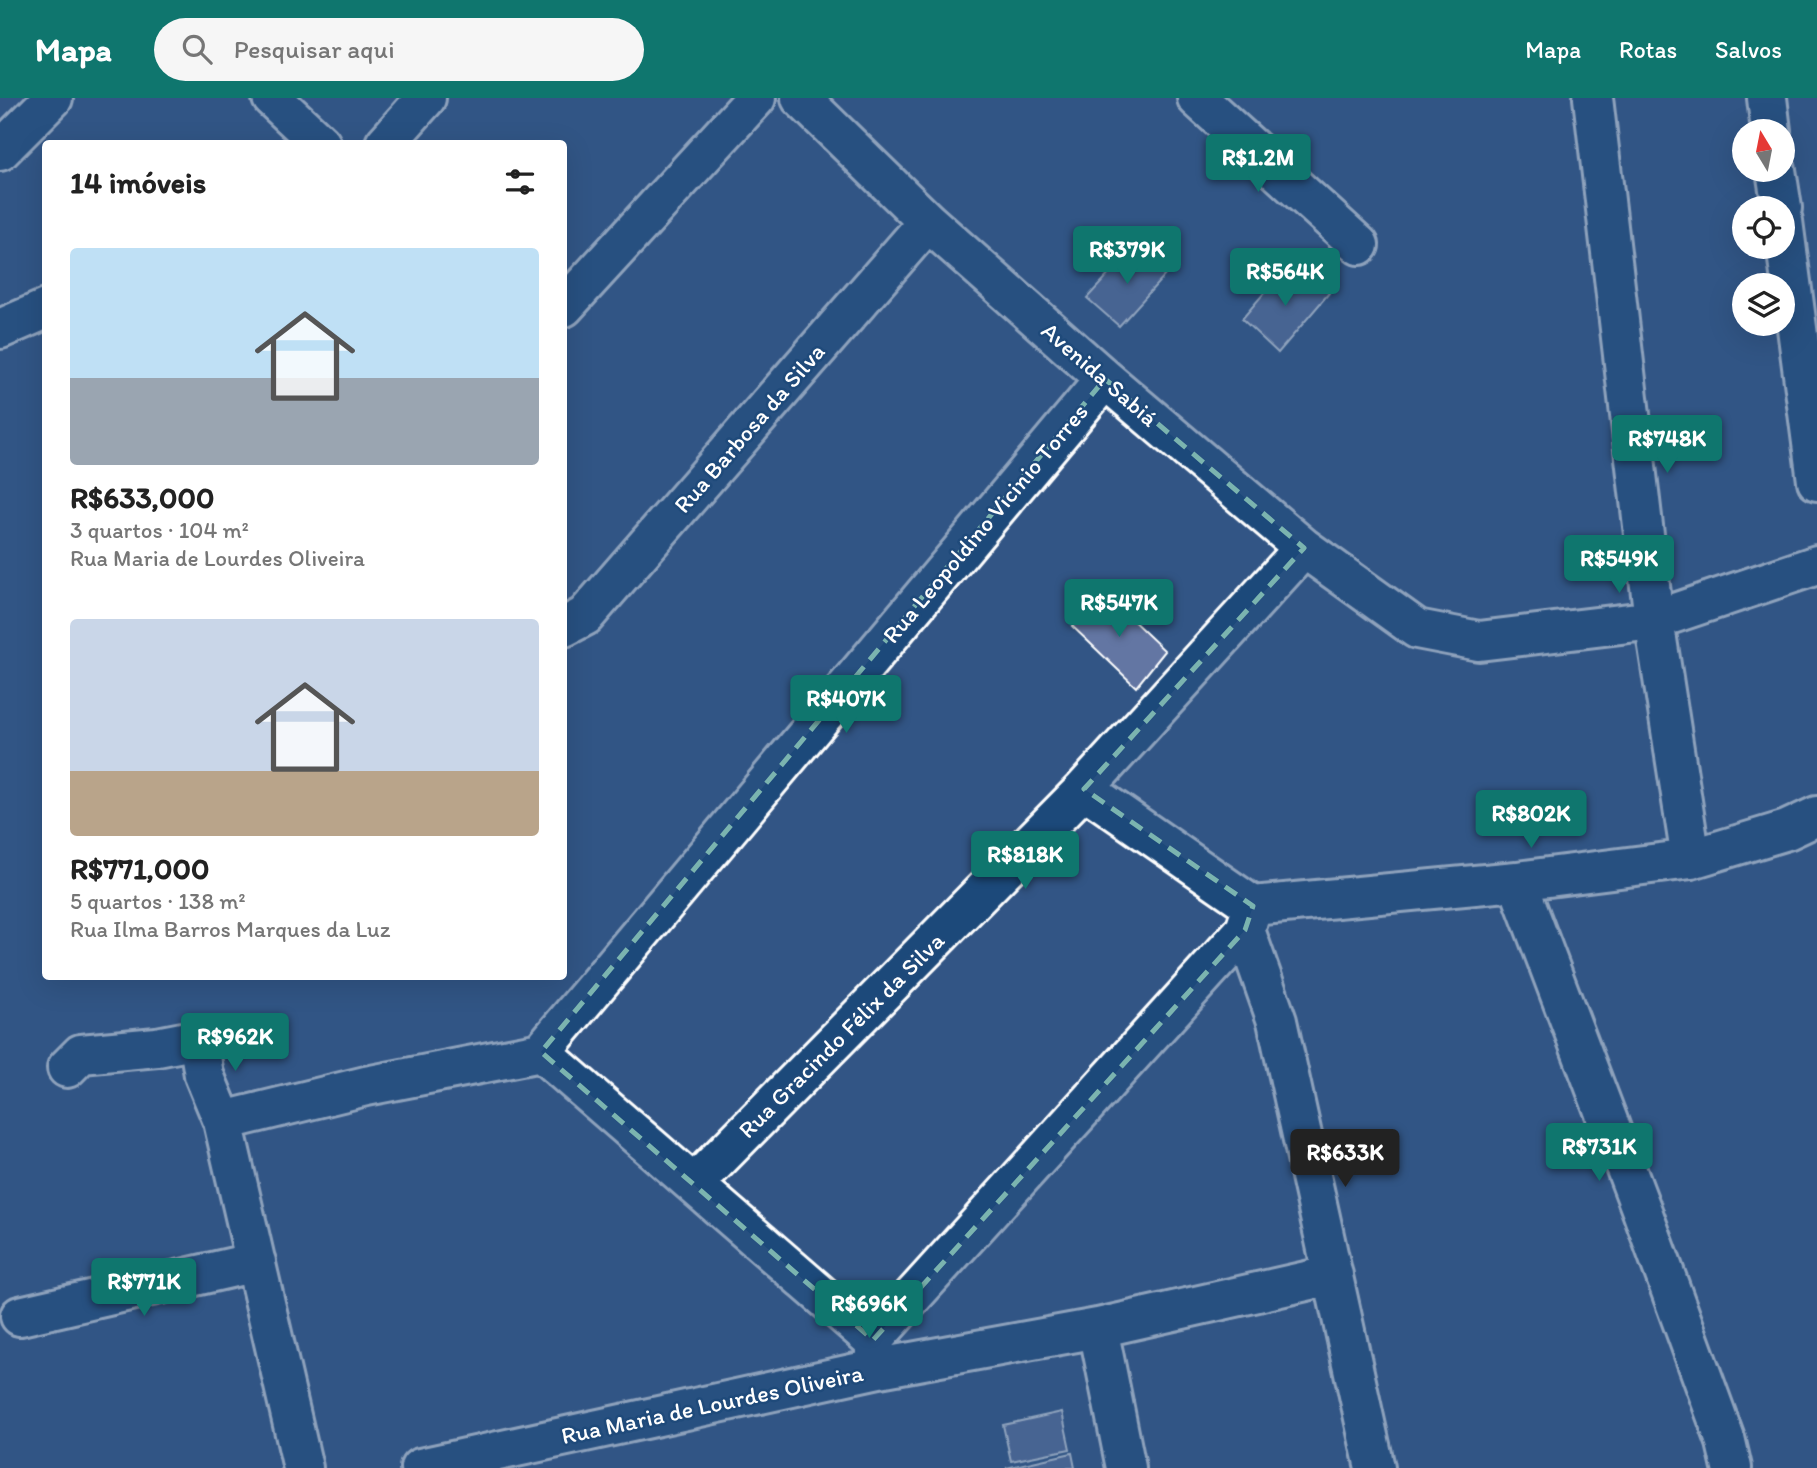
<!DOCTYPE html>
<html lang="pt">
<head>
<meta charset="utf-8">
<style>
	body { margin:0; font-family:Itim,sans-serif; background:#f6f6f6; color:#222; height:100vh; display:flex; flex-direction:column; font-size:26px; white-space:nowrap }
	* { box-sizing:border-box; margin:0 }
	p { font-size:23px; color:#767676 }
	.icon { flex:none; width:38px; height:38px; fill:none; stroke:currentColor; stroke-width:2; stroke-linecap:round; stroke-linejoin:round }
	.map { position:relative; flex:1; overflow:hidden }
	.details { position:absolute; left:42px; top:42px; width:525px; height:840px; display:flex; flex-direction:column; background:#fff; border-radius:7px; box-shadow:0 7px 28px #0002 }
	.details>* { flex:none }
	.needle { width:46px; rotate:350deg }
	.controls { position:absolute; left:1732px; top:21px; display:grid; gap:14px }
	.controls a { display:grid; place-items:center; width:63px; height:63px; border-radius:50%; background:#fff; box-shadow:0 7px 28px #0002; font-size:35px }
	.price { position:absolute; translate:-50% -60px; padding:0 16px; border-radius:7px; background:#0f766e; color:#fff; font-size:23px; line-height:46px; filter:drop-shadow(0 2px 4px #0008) }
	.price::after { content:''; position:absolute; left:50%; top:42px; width:21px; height:16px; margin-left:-10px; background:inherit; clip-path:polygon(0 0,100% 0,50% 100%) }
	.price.current { background:#222; color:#fff }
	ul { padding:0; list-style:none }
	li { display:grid; align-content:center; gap:14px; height:371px; padding:0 28px }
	li span { display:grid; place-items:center; height:217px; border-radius:7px; color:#555 }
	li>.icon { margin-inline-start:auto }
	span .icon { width:126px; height:126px; fill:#fffc; stroke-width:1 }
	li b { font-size:30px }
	h2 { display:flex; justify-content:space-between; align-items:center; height:84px; padding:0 28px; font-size:30px }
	header { display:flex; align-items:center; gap:42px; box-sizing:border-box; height:98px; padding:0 35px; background:#0f766e; color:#fff }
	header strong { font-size:33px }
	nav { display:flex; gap:38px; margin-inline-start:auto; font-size:24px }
	.search { width:490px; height:63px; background:#f6f6f6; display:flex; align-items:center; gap:18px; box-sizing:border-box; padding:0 24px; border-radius:38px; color:#767676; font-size:26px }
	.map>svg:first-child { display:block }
	.building { fill:#6476a3; stroke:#fff; stroke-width:2 }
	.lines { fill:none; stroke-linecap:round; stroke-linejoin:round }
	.minor-casing { stroke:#fff; stroke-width:44 }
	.minor { stroke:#1f4a7a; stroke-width:38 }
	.marked { fill:none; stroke:#7bb4af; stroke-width:5; stroke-dasharray:14 9; stroke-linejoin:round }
	.labels { text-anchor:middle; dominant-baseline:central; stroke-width:5; stroke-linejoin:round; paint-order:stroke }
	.street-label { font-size:24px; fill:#fff; stroke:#1f4a7a }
</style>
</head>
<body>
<header>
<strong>Mapa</strong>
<div class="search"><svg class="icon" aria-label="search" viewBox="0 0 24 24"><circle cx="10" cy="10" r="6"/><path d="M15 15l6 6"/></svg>Pesquisar aqui</div>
<nav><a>Mapa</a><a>Rotas</a><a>Salvos</a></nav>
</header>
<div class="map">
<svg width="1817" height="1370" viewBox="0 0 1817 1370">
	<rect width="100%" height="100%" fill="#325585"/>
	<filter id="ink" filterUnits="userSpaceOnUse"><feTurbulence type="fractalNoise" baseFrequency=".0143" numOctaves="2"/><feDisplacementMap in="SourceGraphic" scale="14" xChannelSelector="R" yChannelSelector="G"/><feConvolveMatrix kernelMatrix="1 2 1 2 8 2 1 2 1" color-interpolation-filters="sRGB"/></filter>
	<g filter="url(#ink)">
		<path class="building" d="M1136 147 1166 176 1119 228 1087 200Z
			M1302 172 1329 195 1278 255 1242 221 1281 175Z
			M1104 495 1165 553 1136 589 1072 528Z
			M1062 1314 1070 1351 1011 1363 1003 1327Z
			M1072 1355 1075 1370H1006Z"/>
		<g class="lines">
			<defs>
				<path id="minor" d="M272 0 321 46
					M801 0 928 124 1105 281 1304 450 1417 531 1479 543 1654 522 1817 467
					M1197 0 1359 147
					M1593 0 1654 522 1691 761
					M1767 0 1771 33
					M385 46 426 0
					M0 53 53 0
					M1776 72 1782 110
					M1783 123 1817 383
					M564 209 756 0
					M0 231 46 211
					M564 529 585 518 928 124
					M1084 691 1253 808 1517 783 1691 761 1787 732 1817 718
					M1517 783 1642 1113 1726 1344 1732 1370
					M1245 832 1277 923 1375 1370
					M541 954 1105 281
					M67 970 81 956 157 949 198 941 204 977 223 1023 303 1370
					M223 1023 366 988 541 954 873 1242 879 1270
					M694 1086 1084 691 1304 450
					M20 1218 256 1164
					M1098 1230 1126 1370
					M873 1242 1245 832 1253 808
					M420 1370 879 1270 1098 1230 1333 1177"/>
			</defs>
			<use href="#minor" class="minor-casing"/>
			<use href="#minor" class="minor"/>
		</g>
	</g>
	<path d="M0 0H1817V1370H0ZM1105 281 1304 450 1084 691 1253 808 1245 832 873 1242 541 954Z" fill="#325585" fill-opacity=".55" fill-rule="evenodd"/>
	<path class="marked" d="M1105 281 1304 450 1084 691 1253 808 1245 832 873 1242 541 954Z"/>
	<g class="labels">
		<g class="street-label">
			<text transform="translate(1100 276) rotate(41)">Avenida Sabiá</text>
			<text transform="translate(749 330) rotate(-49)">Rua Barbosa da Silva</text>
			<text transform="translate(985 425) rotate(-50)">Rua Leopoldino Vicinio Torres</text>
			<text transform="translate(841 937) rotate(-45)">Rua Gracindo Félix da Silva</text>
			<text transform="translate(712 1306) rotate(-12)">Rua Maria de Lourdes Oliveira</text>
		</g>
	</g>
</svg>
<div class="controls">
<a><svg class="needle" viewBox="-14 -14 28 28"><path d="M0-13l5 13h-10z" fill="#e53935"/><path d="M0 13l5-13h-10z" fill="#767676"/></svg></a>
<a><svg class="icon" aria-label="locate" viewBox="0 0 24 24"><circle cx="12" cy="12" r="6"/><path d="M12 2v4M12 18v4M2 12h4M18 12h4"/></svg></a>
<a><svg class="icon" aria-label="layers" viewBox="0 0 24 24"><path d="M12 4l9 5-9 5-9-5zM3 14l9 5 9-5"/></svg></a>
</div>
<b class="price" style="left:1258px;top:96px">R$1.2M</b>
<b class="price" style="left:1127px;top:188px">R$379K</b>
<b class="price" style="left:1285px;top:210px">R$564K</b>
<b class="price" style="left:1667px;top:377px">R$748K</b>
<b class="price" style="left:1619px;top:497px">R$549K</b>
<b class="price" style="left:1119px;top:541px">R$547K</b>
<b class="price" style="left:846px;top:637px">R$407K</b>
<b class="price" style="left:1531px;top:752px">R$802K</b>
<b class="price" style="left:1025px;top:793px">R$818K</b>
<b class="price" style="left:235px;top:975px">R$962K</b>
<b class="price" style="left:1599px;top:1085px">R$731K</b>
<b class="price current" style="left:1345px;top:1091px">R$633K</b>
<b class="price" style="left:144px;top:1220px">R$771K</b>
<b class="price" style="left:869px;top:1242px">R$696K</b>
<section class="details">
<h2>14 imóveis<svg class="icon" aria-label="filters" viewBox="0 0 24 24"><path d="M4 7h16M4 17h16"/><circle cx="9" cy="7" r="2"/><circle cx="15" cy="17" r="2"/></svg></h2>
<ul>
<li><span style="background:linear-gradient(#bfe0f5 60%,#9aa5b1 0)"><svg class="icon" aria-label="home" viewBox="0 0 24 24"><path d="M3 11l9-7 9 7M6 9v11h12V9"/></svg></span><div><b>R$633,000</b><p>3 quartos · 104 m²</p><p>Rua Maria de Lourdes Oliveira</p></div></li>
<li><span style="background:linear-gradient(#c9d6e8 70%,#b9a48a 0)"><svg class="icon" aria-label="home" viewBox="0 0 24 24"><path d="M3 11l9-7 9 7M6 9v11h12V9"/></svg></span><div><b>R$771,000</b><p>5 quartos · 138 m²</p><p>Rua Ilma Barros Marques da Luz</p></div></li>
</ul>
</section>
</div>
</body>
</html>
